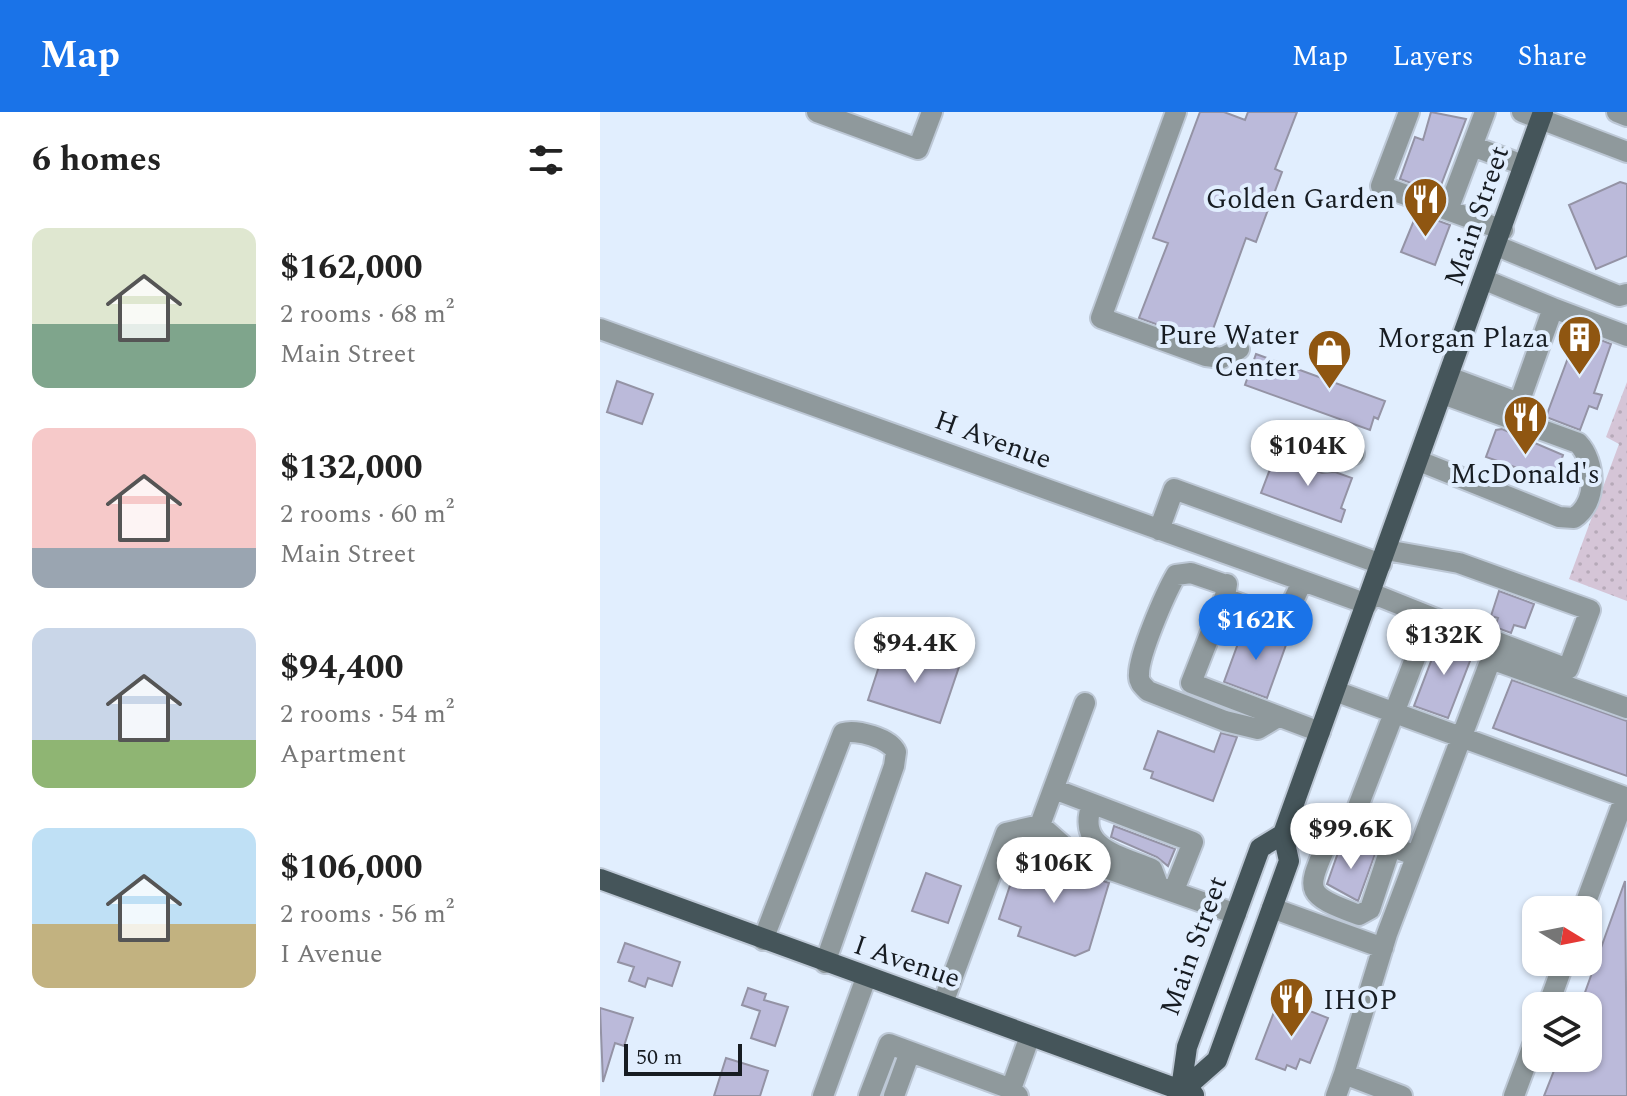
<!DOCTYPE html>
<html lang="en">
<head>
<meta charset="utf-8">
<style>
	body { margin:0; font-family:Spectral,serif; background:#f2f2f2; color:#222; height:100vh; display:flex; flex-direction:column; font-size:30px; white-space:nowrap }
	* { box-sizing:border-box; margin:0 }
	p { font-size:26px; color:#767676 }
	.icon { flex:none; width:44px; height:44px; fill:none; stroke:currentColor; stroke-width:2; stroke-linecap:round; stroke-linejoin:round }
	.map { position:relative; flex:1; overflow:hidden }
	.side { display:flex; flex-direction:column; background:#fff; width:600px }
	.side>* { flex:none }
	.needle { width:52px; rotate:100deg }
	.tools { position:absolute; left:922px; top:784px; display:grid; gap:16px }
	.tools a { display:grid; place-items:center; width:80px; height:80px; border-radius:16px; background:#fff; box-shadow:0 2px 6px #0004; font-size:40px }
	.scale { position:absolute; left:24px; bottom:20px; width:118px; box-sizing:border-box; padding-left:8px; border:4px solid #171c22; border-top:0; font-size:22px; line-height:28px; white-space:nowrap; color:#171c22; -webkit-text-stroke:6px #e1eefe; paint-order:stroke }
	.price { position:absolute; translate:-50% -68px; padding:0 18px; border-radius:28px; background:#fff; color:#222; font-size:26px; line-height:52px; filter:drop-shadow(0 2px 4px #0008) }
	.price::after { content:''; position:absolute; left:50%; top:48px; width:24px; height:18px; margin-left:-12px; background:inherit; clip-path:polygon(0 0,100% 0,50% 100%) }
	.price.selected { background:#1a73e8; color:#fff }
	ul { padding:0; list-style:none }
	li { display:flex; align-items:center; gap:24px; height:200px; padding:0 32px }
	li span { display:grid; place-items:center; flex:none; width:224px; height:160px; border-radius:16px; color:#555 }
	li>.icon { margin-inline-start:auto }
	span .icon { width:96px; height:96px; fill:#fffc; stroke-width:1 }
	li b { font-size:34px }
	h2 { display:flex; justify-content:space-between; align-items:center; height:96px; padding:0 32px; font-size:34px }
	header { display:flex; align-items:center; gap:48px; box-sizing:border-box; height:112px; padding:0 40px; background:#1a73e8; color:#fff }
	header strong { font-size:38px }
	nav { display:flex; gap:44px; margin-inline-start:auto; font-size:28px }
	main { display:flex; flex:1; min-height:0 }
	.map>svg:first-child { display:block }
	.grass { fill:url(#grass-dots) }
	.building { fill:#bbbada; stroke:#9493a5; stroke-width:2 }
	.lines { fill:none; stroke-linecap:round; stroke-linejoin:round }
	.minor-casing { stroke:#bdc8d6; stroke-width:24 }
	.major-casing { stroke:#bdc8d6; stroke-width:24 }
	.minor { stroke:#8f999c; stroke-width:20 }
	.major { stroke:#45555a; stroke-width:20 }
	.labels { text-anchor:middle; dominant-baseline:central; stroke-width:8; stroke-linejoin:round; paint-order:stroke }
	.poi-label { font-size:28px; fill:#171c22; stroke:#e1eefe; text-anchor:end }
	.street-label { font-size:28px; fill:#171c22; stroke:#e1eefe }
</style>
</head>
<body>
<header>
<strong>Map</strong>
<nav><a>Map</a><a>Layers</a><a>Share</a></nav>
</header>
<main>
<section class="side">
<h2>6 homes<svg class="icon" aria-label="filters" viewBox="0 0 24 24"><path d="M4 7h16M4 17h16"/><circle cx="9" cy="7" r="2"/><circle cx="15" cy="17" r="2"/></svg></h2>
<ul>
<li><span style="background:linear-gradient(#dfe7d0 60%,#7fa58c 0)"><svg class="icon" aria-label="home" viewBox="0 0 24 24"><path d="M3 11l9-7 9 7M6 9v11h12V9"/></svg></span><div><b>$162,000</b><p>2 rooms · 68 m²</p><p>Main Street</p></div></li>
<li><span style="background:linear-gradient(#f6c9c9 75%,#9aa5b1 0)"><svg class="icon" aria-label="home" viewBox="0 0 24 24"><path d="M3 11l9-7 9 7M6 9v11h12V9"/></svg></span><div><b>$132,000</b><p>2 rooms · 60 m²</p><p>Main Street</p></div></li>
<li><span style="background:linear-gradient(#c9d6e8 70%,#8fb573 0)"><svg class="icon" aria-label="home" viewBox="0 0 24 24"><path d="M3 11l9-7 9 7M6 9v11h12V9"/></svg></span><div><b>$94,400</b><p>2 rooms · 54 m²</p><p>Apartment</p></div></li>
<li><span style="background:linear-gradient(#bfe0f5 60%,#c2b280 0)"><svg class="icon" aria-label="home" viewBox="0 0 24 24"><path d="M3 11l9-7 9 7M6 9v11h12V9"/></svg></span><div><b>$106,000</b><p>2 rooms · 56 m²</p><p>I Avenue</p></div></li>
</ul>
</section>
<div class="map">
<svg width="1027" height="984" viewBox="0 0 1027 984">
	<defs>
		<pattern id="grass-dots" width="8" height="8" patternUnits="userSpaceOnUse" patternTransform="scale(2)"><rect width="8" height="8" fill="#d5c5d7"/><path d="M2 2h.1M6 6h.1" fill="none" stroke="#b6a9b8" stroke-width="1.8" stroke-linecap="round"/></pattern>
	</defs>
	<rect width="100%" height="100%" fill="#e1eefe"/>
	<path class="grass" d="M1027 270V489L969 467 1019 332 1006 325Z"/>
	<path class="building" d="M600 0H624L645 8 648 0H697L675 57 682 60 656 130 646 126 608 231 539 206 568 131 553 126Z
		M831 0 866 7 838 81 800 67 815 25 823 28Z
		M1020 70 1027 72V144L996 157 969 93Z
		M817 101 850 113 835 153 801 140Z
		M978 219 1011 232 994 281 1002 283 997 297 989 294 980 318 946 305Z
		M656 242 785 289 778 307 774 305 770 318 645 273Z
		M17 269 53 282 42 312 7 300Z
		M902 317 963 343 954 369 886 345 896 318Z
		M675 344 722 361 735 360 752 366 741 396 745 398 741 410 661 381Z
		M899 479 934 492 925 516 914 513 911 521 895 515 898 506 891 504Z
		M644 515 687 530 667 586 624 570Z
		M841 523 875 536 848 606 814 594Z
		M284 539 336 556 342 539 362 546 340 611 268 588Z
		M912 568 1027 609V664L893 616Z
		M558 619 614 640 621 621 637 625 613 689 551 666 553 660 544 657Z
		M514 714 575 737 568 754 557 745 511 725Z
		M744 733 775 742 758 789 727 772 740 735Z
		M421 740 509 771 489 838 475 844 418 824 421 815 399 807Z
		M326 761 361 774 348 811 312 799Z
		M1025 769 1027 984H944L959 946H988V894H985L988 887 983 886Z
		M25 831 80 850 72 874 48 866 45 875 29 869 34 855 18 850Z
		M148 876 166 882 164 888 188 895 175 934 151 926 160 899 142 893Z
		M679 887 728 906 710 951 700 947 696 957 687 953 685 958 656 947Z
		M0 896 33 906 24 934 15 931 3 970Z
		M126 946 168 959 160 984H114Z"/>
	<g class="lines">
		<defs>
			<path id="minor" d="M217 0 318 37 332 0
				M576 0 501 206 606 244 622 246 639 237
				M809 0 781 74 903 118
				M922 0 1027 40
				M1017 0 1027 4
				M872 34 923 53
				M848 98 885 0
				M897 134 1019 184 1027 182
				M953 196 1027 224
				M0 217 767 492
				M849 265 919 291 953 196 885 168
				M671 329 726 349 754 342
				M819 349 959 405 974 406C998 390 996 350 978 331L843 282
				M559 418 574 377 781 452
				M786 438 859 451 990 498 968 557 831 505
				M627 472 625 484 630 488 684 508 702 470
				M626 473 591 461 576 463C565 482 539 542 539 562 538 570 543 574 548 579L625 609 658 617 678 605
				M771 481 831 505 749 718 816 744
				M625 484 591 571 720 620
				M735 579 1025 685 983 798
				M454 677 593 730 574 778
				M492 692C476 736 518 743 552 757L558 773
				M440 713 485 591
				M749 718 730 724C707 779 700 781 759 803L770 797 791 734
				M406 721 440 713 477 746 636 802
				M406 721 466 742
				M672 796 783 836
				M163 828 243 621C256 617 290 626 296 640L294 654 225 851
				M343 891 406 721
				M948 894 964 850
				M744 962 787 822 891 547 1027 596
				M411 977 430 924
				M223 984 266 866
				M269 984 289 932 411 977 418 984
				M294 984 310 940
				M736 984 744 962 802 984
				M914 984 936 925"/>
			<path id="major" d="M0 767 594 983
				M582 979 617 948 689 749 683 722 943 0
				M580 984 587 935 660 736 683 722"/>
		</defs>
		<use href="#minor" class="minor-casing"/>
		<use href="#major" class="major-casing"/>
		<use href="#minor" class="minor"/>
		<use href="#major" class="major"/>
	</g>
	<defs>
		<symbol id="restaurant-pin" viewBox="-11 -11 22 30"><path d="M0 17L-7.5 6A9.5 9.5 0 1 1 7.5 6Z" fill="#8f5611" stroke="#e1eefe"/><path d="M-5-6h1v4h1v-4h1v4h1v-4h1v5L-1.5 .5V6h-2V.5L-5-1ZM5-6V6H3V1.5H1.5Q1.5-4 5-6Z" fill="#fff"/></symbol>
		<symbol id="building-pin" viewBox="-11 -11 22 30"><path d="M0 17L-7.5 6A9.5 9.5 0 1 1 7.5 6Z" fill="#8f5611" stroke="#e1eefe"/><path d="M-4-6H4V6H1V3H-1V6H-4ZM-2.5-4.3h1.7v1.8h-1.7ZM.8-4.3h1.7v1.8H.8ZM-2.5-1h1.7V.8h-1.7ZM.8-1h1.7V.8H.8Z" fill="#fff"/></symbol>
		<symbol id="shop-pin" viewBox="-11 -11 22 30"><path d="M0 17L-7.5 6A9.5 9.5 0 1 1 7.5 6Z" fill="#8f5611" stroke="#e1eefe"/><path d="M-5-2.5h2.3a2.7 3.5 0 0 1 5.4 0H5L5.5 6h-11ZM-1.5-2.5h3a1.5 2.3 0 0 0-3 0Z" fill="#fff"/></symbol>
	</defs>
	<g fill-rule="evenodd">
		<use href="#restaurant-pin" x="800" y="62" width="51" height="69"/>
		<use href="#building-pin" x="954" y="200" width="51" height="69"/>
		<use href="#shop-pin" x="704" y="214" width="51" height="69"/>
		<use href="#restaurant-pin" x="900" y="280" width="51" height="69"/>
		<use href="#restaurant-pin" x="666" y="862" width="51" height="69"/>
	</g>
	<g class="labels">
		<g class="poi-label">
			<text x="795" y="87">Golden Garden</text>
			<text x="699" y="223">Pure Water<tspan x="699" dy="32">Center</tspan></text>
			<text x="949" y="226">Morgan Plaza</text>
			<text x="925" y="362" text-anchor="middle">McDonald's</text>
			<text x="723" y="888" text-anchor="start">IHOP</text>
		</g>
		<g class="street-label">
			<text transform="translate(877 104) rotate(-71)">Main Street</text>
			<text transform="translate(393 328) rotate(20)">H Avenue</text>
			<text transform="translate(594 834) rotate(-70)">Main Street</text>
			<text transform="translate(307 850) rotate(19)">I Avenue</text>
		</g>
	</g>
</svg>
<div class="tools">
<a><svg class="needle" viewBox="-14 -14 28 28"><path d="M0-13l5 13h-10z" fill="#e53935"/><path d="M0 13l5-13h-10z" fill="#767676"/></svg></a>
<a><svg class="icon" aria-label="layers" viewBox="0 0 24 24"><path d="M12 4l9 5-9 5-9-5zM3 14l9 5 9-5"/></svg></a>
</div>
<div class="scale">50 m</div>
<b class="price" style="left:708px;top:376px">$104K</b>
<b class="price selected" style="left:656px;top:550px">$162K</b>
<b class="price" style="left:844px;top:565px">$132K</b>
<b class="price" style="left:315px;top:573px">$94.4K</b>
<b class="price" style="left:751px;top:759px">$99.6K</b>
<b class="price" style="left:454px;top:793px">$106K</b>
</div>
</main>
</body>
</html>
